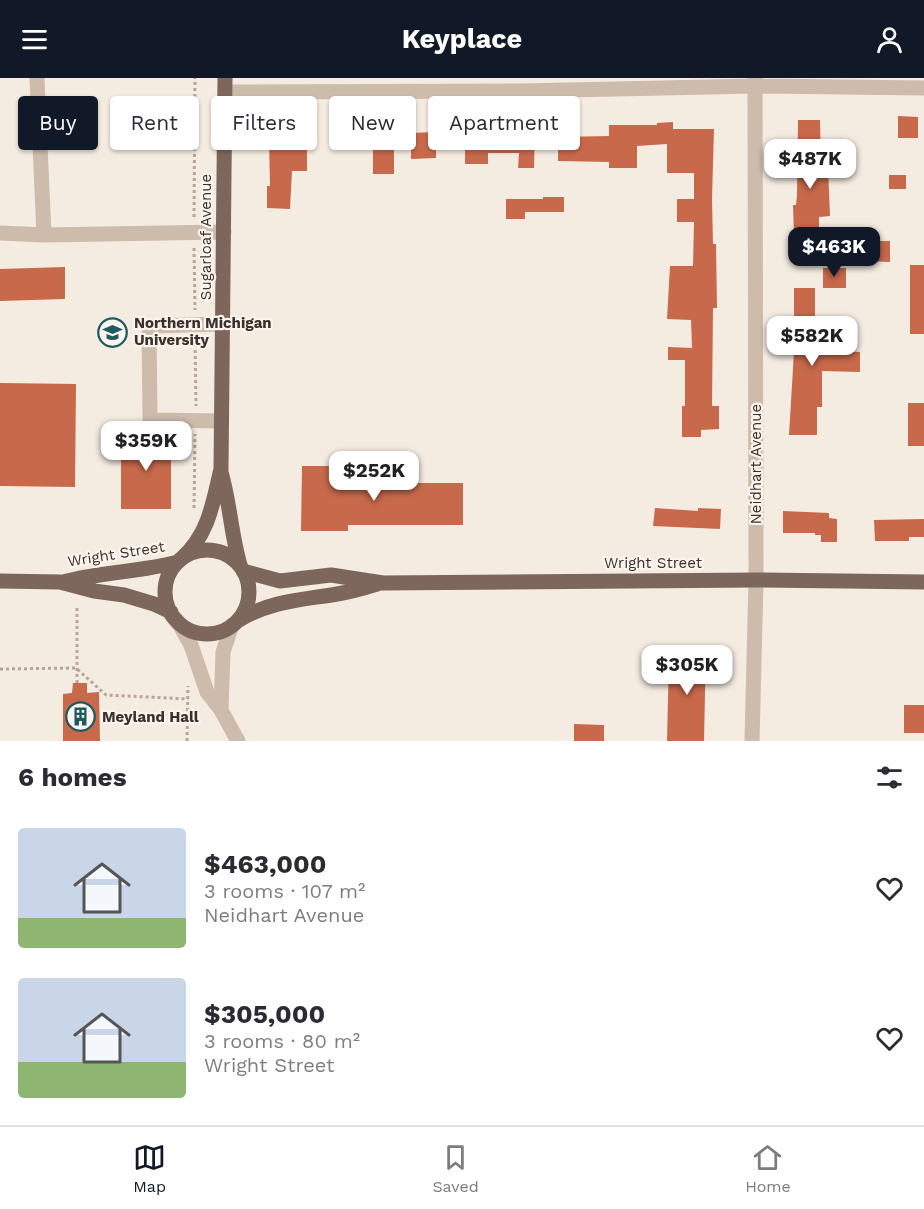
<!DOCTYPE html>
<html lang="en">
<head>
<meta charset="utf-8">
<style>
	body { margin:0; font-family:"Work Sans",sans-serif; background:#f2f2f3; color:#2b2b33; height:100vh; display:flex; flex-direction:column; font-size:22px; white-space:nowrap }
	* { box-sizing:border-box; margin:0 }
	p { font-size:20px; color:#7c7c81 }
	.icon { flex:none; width:33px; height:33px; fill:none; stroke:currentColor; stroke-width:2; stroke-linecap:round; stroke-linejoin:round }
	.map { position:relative; height:663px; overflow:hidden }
	.drawer { display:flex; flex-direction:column; background:#fff; flex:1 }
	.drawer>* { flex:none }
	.banner { position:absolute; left:18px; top:18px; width:600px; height:54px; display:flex; gap:12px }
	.price { position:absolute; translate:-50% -51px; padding:0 14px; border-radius:12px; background:#fff; color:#222; font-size:20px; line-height:39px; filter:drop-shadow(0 2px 3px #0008) }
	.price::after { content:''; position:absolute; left:50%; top:36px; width:18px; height:14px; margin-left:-9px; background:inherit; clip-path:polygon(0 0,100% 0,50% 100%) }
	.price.active { background:#111827; color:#fff }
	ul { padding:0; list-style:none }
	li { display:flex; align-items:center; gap:18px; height:150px; padding:0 18px }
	li span { display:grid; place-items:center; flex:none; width:168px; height:120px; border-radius:6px; color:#555 }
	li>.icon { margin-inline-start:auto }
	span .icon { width:72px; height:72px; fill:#fffc; stroke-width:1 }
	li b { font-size:26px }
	h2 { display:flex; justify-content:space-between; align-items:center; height:72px; padding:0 18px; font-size:26px }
	.pill { padding:0 21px; border-radius:6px; background:#fff; box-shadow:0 2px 4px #0004; font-size:21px; line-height:54px }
	.pill.active { background:#111827; color:#fff }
	header { display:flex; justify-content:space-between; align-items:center; height:78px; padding:0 18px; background:#111827; color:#fff; font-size:27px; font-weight:700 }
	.tabs { display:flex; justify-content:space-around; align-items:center; height:84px; border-top:2px solid #e1e1e2; background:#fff; font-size:16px; color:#7c7c81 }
	.tabs a { display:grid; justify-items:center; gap:3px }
	.tabs .active { color:#111827 }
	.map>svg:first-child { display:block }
	.building { fill:#c8694b }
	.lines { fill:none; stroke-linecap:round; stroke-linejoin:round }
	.path { stroke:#b9a596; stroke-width:3; stroke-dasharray:3 3; stroke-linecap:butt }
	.minor { stroke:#cdbbac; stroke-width:15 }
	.major { stroke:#7d675c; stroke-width:15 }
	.labels { text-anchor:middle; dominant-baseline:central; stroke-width:4.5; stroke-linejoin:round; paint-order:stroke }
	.street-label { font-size:15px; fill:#3b302b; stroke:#fbf5ee }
	.poi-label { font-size:15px; font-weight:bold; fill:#3b302b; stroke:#fbf5ee; text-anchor:start }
</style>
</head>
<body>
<header><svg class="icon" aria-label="menu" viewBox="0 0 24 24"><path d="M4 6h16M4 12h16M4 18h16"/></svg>Keyplace<svg class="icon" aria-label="person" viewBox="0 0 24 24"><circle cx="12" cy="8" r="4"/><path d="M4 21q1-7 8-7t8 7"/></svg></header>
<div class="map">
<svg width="924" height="663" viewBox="0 0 924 663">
	<rect width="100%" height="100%" fill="#f4ebe1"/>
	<path class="building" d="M898 38 918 39V60H898Z
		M798 42H820L821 88H828L830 138 819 139V177H792V157H794L793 127H796L797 117Z
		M673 44V51H714L712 121 713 166H716L717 230H713L712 328H719V351L701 352V359H682V328H685V282H668V269L692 270 691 242 667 241 670 188H693L694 144H677V121H694V95H667V66L637 68V90H609V84L558 83V59L609 58V47H657V45Z
		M436 54V80L411 81V55Z
		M465 54H535L534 90H518L519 75H488V86H465Z
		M307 61V93H292L290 131 267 130V108H270L269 62Z
		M373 69 394 70V96H373Z
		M889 97H906V111H889Z
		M543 119H564V134H525V141H506V121H543Z
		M868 163H890V184L867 183Z
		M910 187H924V256H910Z
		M65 189V221L0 223V191Z
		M823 190H846V210H823Z
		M794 210H815V240H813L812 272 860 274V294L822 293V329H817V357H789L796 240H794Z
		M0 305 76 306 75 409 0 408Z
		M908 325H924V368H908Z
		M121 356H171V431H121Z
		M302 388H348V405H463V447H348V453H301Z
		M655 430 698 433V430L721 431 720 451 653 448Z
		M783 433 829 435V440L837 441V464H821V457H815V455H783Z
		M924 441V459H909V463H875L874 442Z
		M685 569H706L704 663H667L669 577H684Z
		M73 605H87V615L99 614 100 663H63V616L72 615Z
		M904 627H924V655H904Z
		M574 646 604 647V663H574Z"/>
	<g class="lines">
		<path class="path" d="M194 139 195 0
			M194 170 195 232
			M195 260 196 328
			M194 430 195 356
			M0 591 76 590 106 617 188 621
			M77 605V529
			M187 663 188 608"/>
		<path class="minor" d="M37 0 44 157 224 154
			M225 14 522 13 755 8 924 10
			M0 155 44 157
			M221 343 150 342 149 248 223 246
			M177 542 191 567 207 614 221 632 238 663
			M221 632 223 574 232 547
			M752 663 756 502 755 0"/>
		<path class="major" d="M221 394C230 425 231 456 240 487
			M165 514a42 42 0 1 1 84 0a42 42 0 1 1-84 0Z
			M182 480C209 456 213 424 221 391L225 0
			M243 493 280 503 331 497 383 505 756 502 924 504
			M0 503 60 504 94 513 124 517 154 526 171 534
			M63 504C101 494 140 494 178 484
			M239 542C270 523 302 522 337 516 350 514 364 510 377 506"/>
	</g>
	<defs>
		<symbol id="university-ring" viewBox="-11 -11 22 22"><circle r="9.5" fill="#fbf5ee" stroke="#1f5a5e" stroke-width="1.5"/><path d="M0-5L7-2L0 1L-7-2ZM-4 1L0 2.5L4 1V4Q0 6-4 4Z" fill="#1f5a5e"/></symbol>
		<symbol id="building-ring" viewBox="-11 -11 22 22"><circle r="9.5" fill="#fbf5ee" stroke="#1f5a5e" stroke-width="1.5"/><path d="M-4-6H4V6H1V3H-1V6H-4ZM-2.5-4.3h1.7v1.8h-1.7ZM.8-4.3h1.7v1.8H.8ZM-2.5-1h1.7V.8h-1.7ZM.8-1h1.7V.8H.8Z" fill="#1f5a5e"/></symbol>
	</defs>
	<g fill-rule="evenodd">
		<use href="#university-ring" x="96" y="238" width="33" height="33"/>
		<use href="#building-ring" x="64" y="622" width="33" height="33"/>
	</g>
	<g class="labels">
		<g class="street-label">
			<text transform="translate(206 159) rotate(-90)">Sugarloaf Avenue</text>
			<text transform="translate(756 386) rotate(-90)">Neidhart Avenue</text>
			<text transform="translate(116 476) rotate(-9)">Wright Street</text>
			<text x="653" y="485">Wright Street</text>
		</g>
		<g class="poi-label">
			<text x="134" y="245">Northern Michigan<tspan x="134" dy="17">University</tspan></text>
			<text x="102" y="639">Meyland Hall</text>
		</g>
	</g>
</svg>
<b class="price" style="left:810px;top:112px">$487K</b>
<b class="price active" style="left:834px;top:200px">$463K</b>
<b class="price" style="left:812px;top:289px">$582K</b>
<b class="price" style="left:146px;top:394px">$359K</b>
<b class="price" style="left:374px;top:424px">$252K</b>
<b class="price" style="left:687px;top:618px">$305K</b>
<div class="banner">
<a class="pill active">Buy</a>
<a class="pill">Rent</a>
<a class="pill">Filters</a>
<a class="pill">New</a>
<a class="pill">Apartment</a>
</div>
</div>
<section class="drawer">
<h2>6 homes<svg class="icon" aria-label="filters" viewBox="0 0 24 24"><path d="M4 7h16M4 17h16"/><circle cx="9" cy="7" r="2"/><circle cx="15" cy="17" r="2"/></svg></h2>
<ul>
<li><span style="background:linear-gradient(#c9d6e8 75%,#8fb573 0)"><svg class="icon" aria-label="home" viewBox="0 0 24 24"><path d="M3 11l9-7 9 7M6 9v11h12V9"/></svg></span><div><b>$463,000</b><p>3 rooms · 107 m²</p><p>Neidhart Avenue</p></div><svg class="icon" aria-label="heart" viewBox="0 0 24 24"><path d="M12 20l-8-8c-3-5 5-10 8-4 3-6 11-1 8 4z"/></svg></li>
<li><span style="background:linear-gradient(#c9d6e8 70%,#8fb573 0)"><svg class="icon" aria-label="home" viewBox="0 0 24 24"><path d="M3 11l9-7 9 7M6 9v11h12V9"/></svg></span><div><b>$305,000</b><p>3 rooms · 80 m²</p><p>Wright Street</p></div><svg class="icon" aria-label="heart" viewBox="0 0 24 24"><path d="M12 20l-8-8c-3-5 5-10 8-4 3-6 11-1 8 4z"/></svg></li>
</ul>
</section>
<nav class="tabs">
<a class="active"><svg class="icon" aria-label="map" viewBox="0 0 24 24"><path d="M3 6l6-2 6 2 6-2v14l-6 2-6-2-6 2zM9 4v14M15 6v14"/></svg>Map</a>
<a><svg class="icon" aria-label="saved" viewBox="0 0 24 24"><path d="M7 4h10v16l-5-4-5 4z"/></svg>Saved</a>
<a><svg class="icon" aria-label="home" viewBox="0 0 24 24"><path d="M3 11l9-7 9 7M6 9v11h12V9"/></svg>Home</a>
</nav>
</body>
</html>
